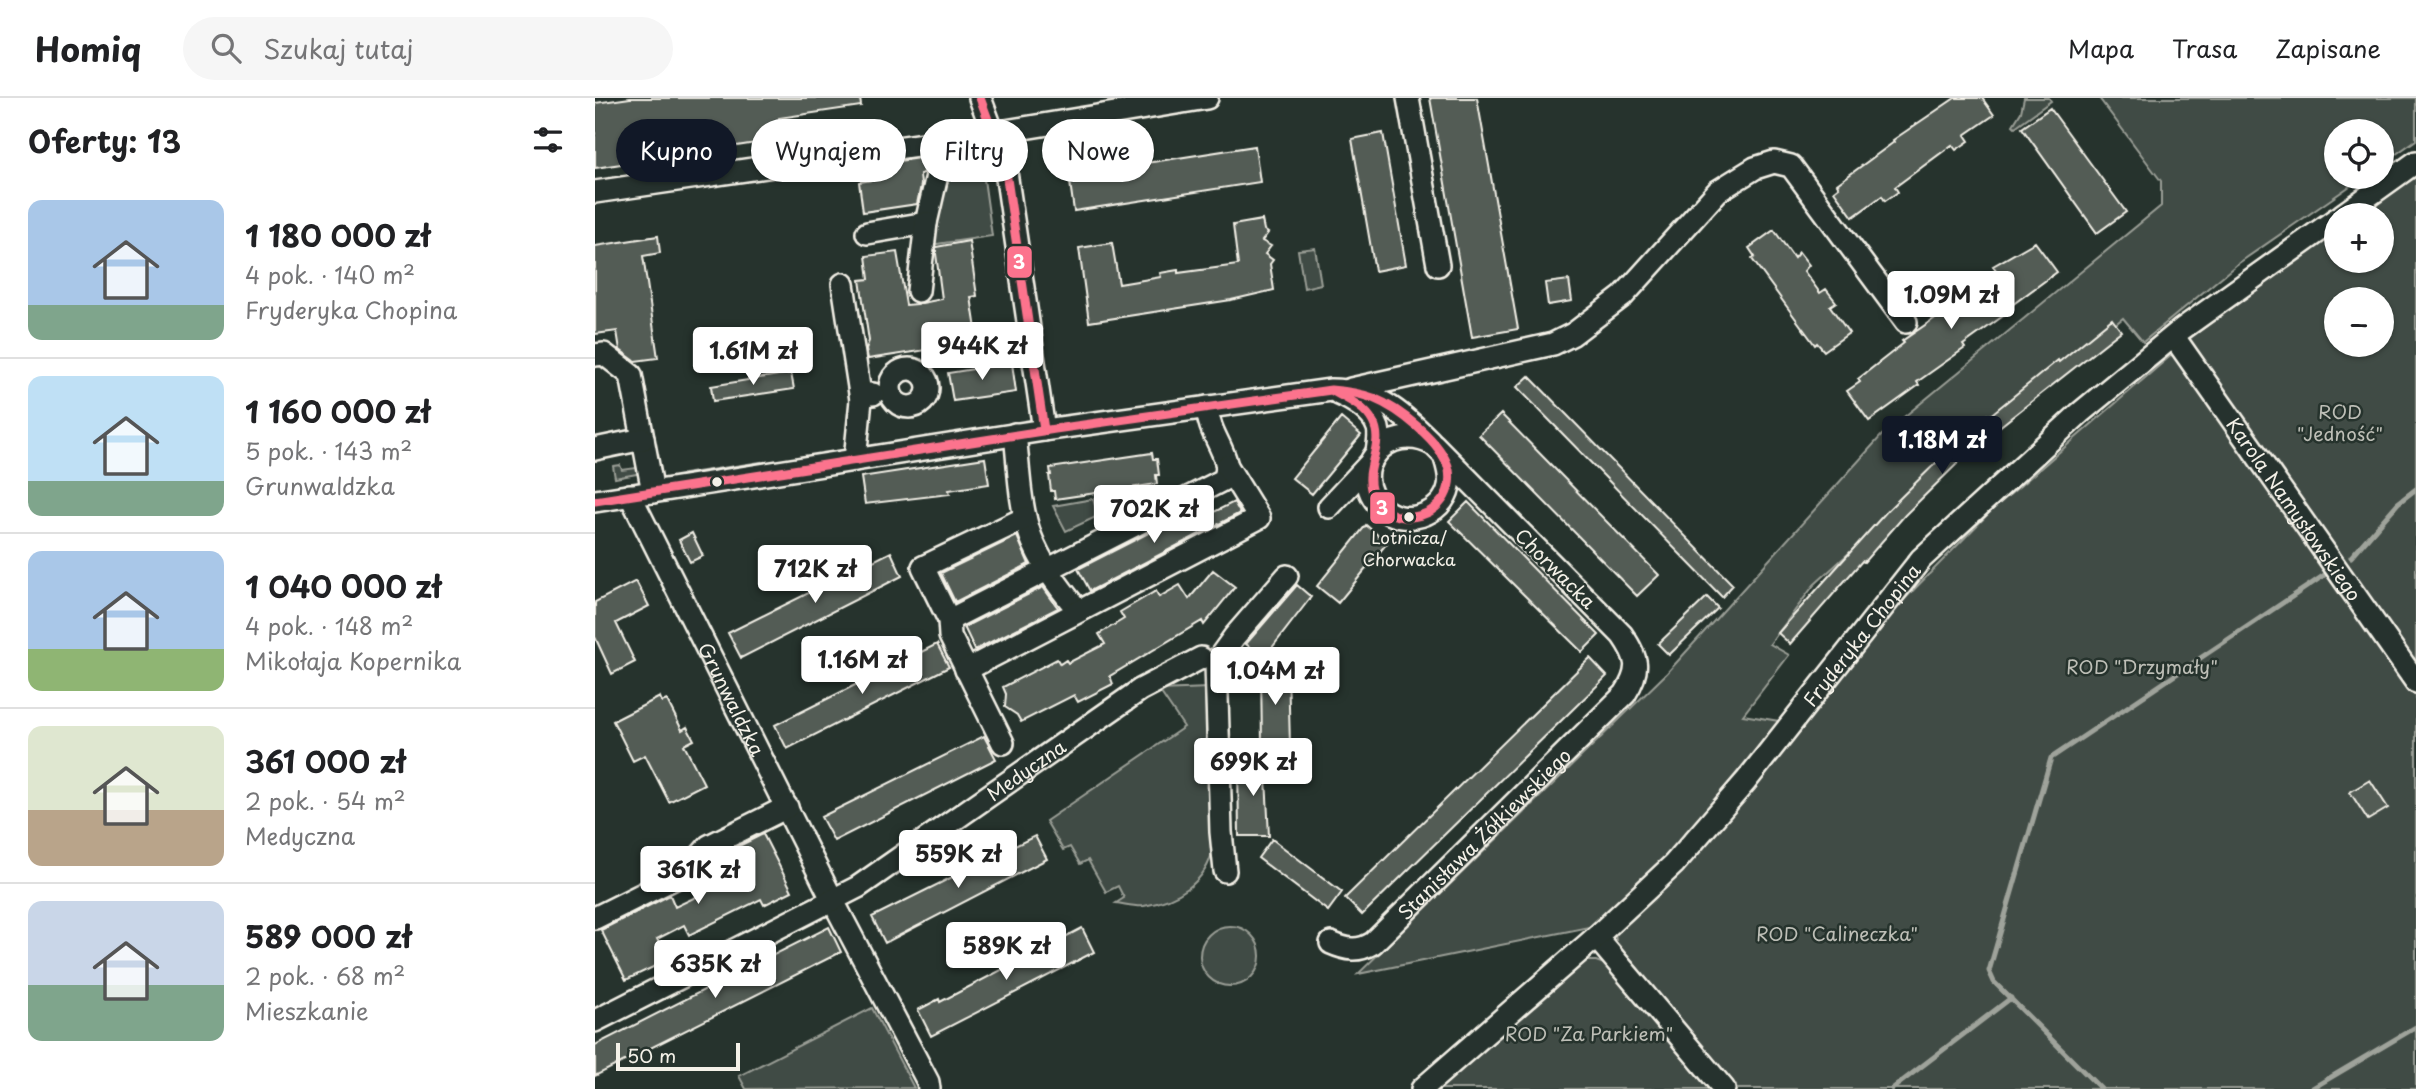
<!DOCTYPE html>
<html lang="pl">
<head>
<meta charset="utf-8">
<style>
	body { margin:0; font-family:"Playpen Sans",sans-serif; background:#f6f6f6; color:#202124; height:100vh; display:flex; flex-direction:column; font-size:26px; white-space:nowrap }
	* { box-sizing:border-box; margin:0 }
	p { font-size:23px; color:#757577 }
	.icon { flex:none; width:38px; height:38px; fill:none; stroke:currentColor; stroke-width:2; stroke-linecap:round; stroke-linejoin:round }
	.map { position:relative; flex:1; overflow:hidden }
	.sheet { display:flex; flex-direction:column; background:#fff; width:595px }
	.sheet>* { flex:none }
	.hud { position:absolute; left:21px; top:21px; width:665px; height:63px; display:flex; gap:14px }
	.controls { position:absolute; left:1729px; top:21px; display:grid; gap:14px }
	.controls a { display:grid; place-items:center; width:70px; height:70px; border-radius:50%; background:#fff; box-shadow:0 2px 5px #0004; font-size:35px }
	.scale { position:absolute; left:21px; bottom:18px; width:124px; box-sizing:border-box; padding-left:7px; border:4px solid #f4f1e8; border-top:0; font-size:19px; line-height:24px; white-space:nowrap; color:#f4f1e8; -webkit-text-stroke:5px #26332d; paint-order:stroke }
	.price { position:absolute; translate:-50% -60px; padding:0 16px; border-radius:7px; background:#fff; color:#222; font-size:23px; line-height:46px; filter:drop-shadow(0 2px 4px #0008) }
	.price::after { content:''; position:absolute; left:50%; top:42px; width:21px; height:16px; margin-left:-10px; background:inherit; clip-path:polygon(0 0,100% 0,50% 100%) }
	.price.active { background:#111827; color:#fff }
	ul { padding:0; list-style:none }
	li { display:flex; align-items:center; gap:21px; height:175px; padding:0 28px }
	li+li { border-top:2px solid #e0e0e0 }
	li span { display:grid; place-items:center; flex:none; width:196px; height:140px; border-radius:14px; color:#555 }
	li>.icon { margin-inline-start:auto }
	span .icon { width:84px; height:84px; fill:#fffc; stroke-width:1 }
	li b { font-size:30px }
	h2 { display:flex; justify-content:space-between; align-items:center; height:84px; padding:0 28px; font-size:30px }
	.pill { padding:0 24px; border-radius:32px; background:#fff; box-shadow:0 2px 5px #0004; font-size:24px; line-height:63px }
	.pill.active { background:#111827; color:#fff }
	header { display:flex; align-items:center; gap:42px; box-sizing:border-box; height:98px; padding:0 35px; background:#fff; border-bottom:2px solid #e0e0e0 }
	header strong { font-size:33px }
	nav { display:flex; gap:38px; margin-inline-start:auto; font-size:24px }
	.search { width:490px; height:63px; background:#f6f6f6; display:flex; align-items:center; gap:18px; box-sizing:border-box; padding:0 24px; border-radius:38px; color:#757577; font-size:26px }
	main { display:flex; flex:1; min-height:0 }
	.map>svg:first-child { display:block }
	.green { fill:#414b45; stroke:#9a9e96; stroke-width:2; fill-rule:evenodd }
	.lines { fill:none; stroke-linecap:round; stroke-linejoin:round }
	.stream { stroke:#9fa39b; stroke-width:5 }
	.building { fill:#525c55; stroke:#f4f1e8; stroke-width:2 }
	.minor-casing { stroke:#f4f1e8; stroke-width:26 }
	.minor { stroke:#26332d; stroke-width:21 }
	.bus-1-casing { stroke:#26332d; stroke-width:14 }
	.bus-1 { stroke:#fc738d; stroke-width:9 }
	.bus-dot { fill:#f4f1e8; stroke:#26332d; stroke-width:2.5 }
	.labels { text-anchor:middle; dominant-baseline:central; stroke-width:5; stroke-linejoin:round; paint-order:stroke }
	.bus-label { font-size:17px; fill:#f4f1e8; stroke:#26332d }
	.park-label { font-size:19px; fill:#bebfb7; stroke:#26332d }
	.street-label { font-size:19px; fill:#f4f1e8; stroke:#26332d }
	.line-badge { stroke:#26332d; stroke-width:2.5 }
	.badge-label { font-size:19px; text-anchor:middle; font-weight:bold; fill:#fff }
</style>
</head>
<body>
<header>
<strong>Homiq</strong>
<div class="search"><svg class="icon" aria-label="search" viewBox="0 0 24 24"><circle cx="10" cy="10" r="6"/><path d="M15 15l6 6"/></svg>Szukaj tutaj</div>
<nav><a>Mapa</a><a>Trasa</a><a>Zapisane</a></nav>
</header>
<main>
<section class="sheet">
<h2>Oferty: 13<svg class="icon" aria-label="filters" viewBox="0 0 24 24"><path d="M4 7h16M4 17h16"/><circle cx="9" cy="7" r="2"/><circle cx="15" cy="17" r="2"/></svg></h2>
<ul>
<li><span style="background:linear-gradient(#a9c7e8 75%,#7fa58c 0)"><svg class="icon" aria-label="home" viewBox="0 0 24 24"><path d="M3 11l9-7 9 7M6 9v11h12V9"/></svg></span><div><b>1 180 000 zł</b><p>4 pok. · 140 m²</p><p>Fryderyka Chopina</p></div></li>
<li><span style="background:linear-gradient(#bfe0f5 75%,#7fa58c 0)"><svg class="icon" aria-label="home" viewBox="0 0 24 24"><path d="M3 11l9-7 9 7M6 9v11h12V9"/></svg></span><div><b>1 160 000 zł</b><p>5 pok. · 143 m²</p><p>Grunwaldzka</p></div></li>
<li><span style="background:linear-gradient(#a9c7e8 70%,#8fb573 0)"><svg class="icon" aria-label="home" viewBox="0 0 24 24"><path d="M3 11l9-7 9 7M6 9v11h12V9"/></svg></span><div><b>1 040 000 zł</b><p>4 pok. · 148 m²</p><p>Mikołaja Kopernika</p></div></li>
<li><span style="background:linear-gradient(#dfe7d0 60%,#b9a48a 0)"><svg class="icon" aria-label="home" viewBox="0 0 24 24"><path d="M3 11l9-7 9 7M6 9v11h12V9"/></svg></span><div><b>361 000 zł</b><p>2 pok. · 54 m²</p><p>Medyczna</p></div></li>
<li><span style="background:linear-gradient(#c9d6e8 60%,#7fa58c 0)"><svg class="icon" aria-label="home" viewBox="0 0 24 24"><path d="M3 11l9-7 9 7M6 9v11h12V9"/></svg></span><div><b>589 000 zł</b><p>2 pok. · 68 m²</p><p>Mieszkanie</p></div></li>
</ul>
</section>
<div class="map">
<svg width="1821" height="991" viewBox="0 0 1821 991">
	<rect width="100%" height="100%" fill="#26332d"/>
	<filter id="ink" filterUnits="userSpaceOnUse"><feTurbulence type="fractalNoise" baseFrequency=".0143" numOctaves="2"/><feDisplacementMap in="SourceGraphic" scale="14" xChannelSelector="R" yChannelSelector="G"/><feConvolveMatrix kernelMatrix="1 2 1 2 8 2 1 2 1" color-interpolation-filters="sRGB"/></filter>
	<g filter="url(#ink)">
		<path class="green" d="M1429 0H1454L1456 3 1420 29 1418 27 1426 14Z
			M1504 0H1821V42L1787 66V33H1741V79H1768L1641 167 1548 244 1528 220 1348 369 1219 487 1175 546 1194 557 1148 617 1184 623 1064 770 994 829 763 876 1072 575 1287 337 1566 108V83Z
			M387 67 397 138 335 147 352 72Z
			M1821 78V564L1661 340 1594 241 1741 134V163H1787V117H1765ZM1741 201H1787V247H1741Z
			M720 150 726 186 709 190 703 152Z
			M1580 254 1821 594V991H1142L1021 844 1020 834 1100 757 1138 715 1295 516 1397 412Z
			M41 362 47 375 20 380 18 368 25 367 27 372 42 370Z
			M166 364V367L88 379V376Z
			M498 401 503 418 471 433 458 408Z
			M613 590 618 751C611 785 582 802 549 808 540 809 530 806 521 805L529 800 523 788 511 794 493 762 485 766 475 749 468 752 451 723 589 629 564 592Z
			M605 858a30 30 0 1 1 60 0a30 30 0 1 1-60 0Z
			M991 863H1001L1012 867 1115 991H840Z
			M277 910 319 990 151 991 144 978Z"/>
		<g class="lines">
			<path class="stream" d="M1756 459 1803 405 1821 391
				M1297 991 1416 900
				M1506 991 1399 884 1394 873 1456 660 1734 474
				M1716 991 1821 929"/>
		</g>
		<path class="building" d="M35 0H265L266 8 184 20 187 41 0 70V5Z
			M835 0H882L923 231 877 239Z
			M1360 0H1387L1399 17 1370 37 1374 43 1361 52 1357 47 1300 89 1303 94 1290 103 1287 98 1258 119 1239 93 1244 89 1242 86 1299 44 1298 42Z
			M1455 10 1531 114 1502 135 1427 30Z
			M788 35 811 167 780 173 757 41Z
			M660 48 665 84 479 113 474 77Z
			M332 59 329 75 325 76 326 87 322 106 268 114 264 84 284 81 282 66Z
			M667 122 669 132 673 135 667 143 676 148 670 156 678 162 675 166 679 192 636 202 494 224 484 150 517 145 524 186 566 179 565 175 583 172V175L643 167 638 127Z
			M1179 132 1199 160 1204 154 1214 167 1209 173 1225 195 1231 191 1241 204 1235 208 1254 235 1229 253 1222 245 1220 247 1157 161 1160 159 1154 150Z
			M63 138 65 155 48 158 63 260 40 263 25 252 22 233 0 236V148Z
			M374 143 382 198 376 199 383 244 273 261 271 251 274 243 265 182 274 181 271 158 302 154 311 207 322 206 347 201 341 156V149Z
			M1440 144 1462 174 1413 210 1415 213 1368 247 1370 250 1322 284 1324 287 1274 323 1252 293 1265 284 1263 281 1309 245 1307 243 1356 209 1354 207 1368 197 1367 195 1401 172 1398 168Z
			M974 182 977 203 953 207 950 185Z
			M1517 221 1526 233 1403 330 1401 329 1379 349 1310 417 1269 464 1267 463 1195 546 1183 535 1293 412 1358 348 1392 317 1393 319 1463 262 1464 264Z
			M417 265 421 294 358 303 353 275Z
			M196 275 199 291 118 303 116 288Z
			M934 278 1138 487 1127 499 922 289Z
			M906 316 1064 477 1042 498 884 337Z
			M746 320 766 337 717 396 697 380Z
			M557 355 558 361H562L564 377H561L562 386 460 401 459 393H456L454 377H456L455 370Z
			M390 360 394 386 354 392 355 396 270 406 266 379Z
			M639 404 645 415 495 493 483 471 610 406 615 416Z
			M873 404 1004 537 987 554 854 423Z
			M771 427 792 445 743 505 722 488Z
			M97 435 108 458 95 464 84 442Z
			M422 438 434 466 360 504 346 475Z
			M296 454 307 478 146 560 133 535Z
			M618 472 640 489 609 527 607 523 515 578 518 586 483 604 479 597 426 624 422 617 410 609 411 596 408 589 462 561 465 566 471 562 473 565 510 546 504 536 529 521 525 514 561 493 564 499 585 487 594 501Z
			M41 483 54 508 21 525 40 564 17 576 0 539V504Z
			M702 487 716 499 669 560 651 546Z
			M448 489 463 510 380 552 369 529Z
			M1112 499 1123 510 1074 557 1063 546Z
			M342 546 354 569 192 651 180 627Z
			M995 560 1012 578 767 817 750 800Z
			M666 570H693L695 648H667Z
			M65 599 67 604 72 602 87 632 92 629 99 642 89 647 109 686 74 704 50 657 38 663 18 623Z
			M389 638 401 661 239 743 226 719Z
			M670 660 674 738H644L643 661Z
			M1775 682 1793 710 1773 722 1755 694Z
			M168 736 197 793 169 807 166 801 94 837 89 827 62 841 73 862 31 882 6 832 75 797 80 809 126 787 115 766 128 756Z
			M440 738 452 761 290 845 277 819Z
			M677 741 747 794 733 813 663 760Z
			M234 829 246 854 0 978V947Z
			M487 830 499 854 336 938 323 912 344 901 345 904Z"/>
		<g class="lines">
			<defs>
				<g id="minor">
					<path d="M385 0 410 67 449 332"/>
					<path d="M813 0 843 167"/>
					<path d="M0 94 356 42 612 0"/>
					<path d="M1747 117 1821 64"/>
					<path d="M272 135 331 125 343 73 356 42"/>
					<path d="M248 186 266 302"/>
					<path d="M323 193 331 125"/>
					<path id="s1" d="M1579 239 1821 584"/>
					<path d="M0 257 9 256 36 277 58 394"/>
					<circle cx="314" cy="290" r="19"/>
					<path d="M756 291 958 246 978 236 1028 198 1123 93 1160 70 1179 64 1196 68 1311 224"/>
					<path d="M744 296C758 302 778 314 783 330 785 337 783 347 782 354"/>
					<path d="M420 336C424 370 424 407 436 439 446 466 465 491 483 512"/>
					<path d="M0 351 48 341"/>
					<path d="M260 362 266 302 271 296H278"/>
					<path id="s2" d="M35 397 238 803 333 984 334 991"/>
					<path d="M0 403 449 332 736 292C781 292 805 313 835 343"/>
					<path d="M734 409 776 364"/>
					<path d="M430 420 328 469 354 522 628 382C640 366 619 342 615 325 613 320 613 314 612 309"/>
					<path d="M354 522 355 538 408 645"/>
					<path d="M371 572 664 420 632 368"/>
					<path d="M630 773 626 734 621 564 639 539 692 478"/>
					<path d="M0 820 90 775 114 748 192 709"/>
					<path d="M1001 839 1129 991"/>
					<path id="s3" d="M736 845C752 852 763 854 778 845L1030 596C1046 571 1043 560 1027 537L839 347C792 321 750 374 786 409 808 430 848 418 854 388 856 377 852 367 849 357"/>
					<path id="s4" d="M0 923 263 789 545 592 606 560"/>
					<path id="s5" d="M827 991 1001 839 1079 766 1151 683 1326 461 1485 315 1587 231 1741 121"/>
				</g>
			</defs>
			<use href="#minor" class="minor-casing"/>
			<use href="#minor" class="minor"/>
			<defs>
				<path id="bus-1" d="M385 0 410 67 449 332
					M736 292C750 293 764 295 778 300 803 310 848 344 854 372 856 384 853 397 844 406 824 428 783 422 776 391 770 368 790 346 778 324 770 308 750 300 736 292Z
					M0 403 460 331 736 292"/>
			</defs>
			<use href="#bus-1" class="bus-1-casing"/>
			<use href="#bus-1" class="bus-1"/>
		</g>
	</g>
	<g class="bus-dot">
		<circle cx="122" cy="384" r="6"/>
		<circle cx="814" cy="419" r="6"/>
	</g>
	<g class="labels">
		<g class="bus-label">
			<text x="814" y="439">Lotnicza/<tspan x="814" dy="22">Chorwacka</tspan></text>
		</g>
		<g class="park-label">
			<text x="1745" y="313">ROD<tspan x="1745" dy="22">"Jedność"</tspan></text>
			<text x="1547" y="568">ROD "Drzymały"</text>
			<text x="1242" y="835">ROD "Calineczka"</text>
			<text x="994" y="935">ROD "Za Parkiem"</text>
		</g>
		<g class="street-label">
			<text stroke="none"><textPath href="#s1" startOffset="210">Karola Namysłowskiego</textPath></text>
			<text transform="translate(961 470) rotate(45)">Chorwacka</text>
			<text stroke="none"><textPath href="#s5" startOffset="634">Fryderyka Chopina</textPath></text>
			<text stroke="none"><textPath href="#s2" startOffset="228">Grunwaldzka</textPath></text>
			<text stroke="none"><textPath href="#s4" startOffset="500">Medyczna</textPath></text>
			<text stroke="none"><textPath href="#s3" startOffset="200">Stanisława Żółkiewskiego</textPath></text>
		</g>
	</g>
	<g class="line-badge">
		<rect x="411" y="147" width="27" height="34" rx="7" fill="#fc738d"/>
		<rect x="774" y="393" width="27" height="34" rx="7" fill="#fc738d"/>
	</g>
	<g class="badge-label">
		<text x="424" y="171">3</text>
		<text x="787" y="417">3</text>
	</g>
</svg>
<div class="controls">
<a><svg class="icon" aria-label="locate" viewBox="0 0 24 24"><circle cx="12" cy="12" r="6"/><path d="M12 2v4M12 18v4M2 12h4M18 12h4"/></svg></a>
<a>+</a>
<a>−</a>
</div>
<div class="scale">50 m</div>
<b class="price" style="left:1356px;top:233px">1.09M zł</b>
<b class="price" style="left:387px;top:284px">944K zł</b>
<b class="price" style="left:158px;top:289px">1.61M zł</b>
<b class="price active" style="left:1347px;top:378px">1.18M zł</b>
<b class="price" style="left:559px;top:447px">702K zł</b>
<b class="price" style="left:220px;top:507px">712K zł</b>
<b class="price" style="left:267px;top:598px">1.16M zł</b>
<b class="price" style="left:680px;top:609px">1.04M zł</b>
<b class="price" style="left:658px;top:700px">699K zł</b>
<b class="price" style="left:363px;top:792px">559K zł</b>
<b class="price" style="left:103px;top:808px">361K zł</b>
<b class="price" style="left:411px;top:884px">589K zł</b>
<b class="price" style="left:120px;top:902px">635K zł</b>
<div class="hud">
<a class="pill active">Kupno</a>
<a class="pill">Wynajem</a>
<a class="pill">Filtry</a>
<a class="pill">Nowe</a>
</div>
</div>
</main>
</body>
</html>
